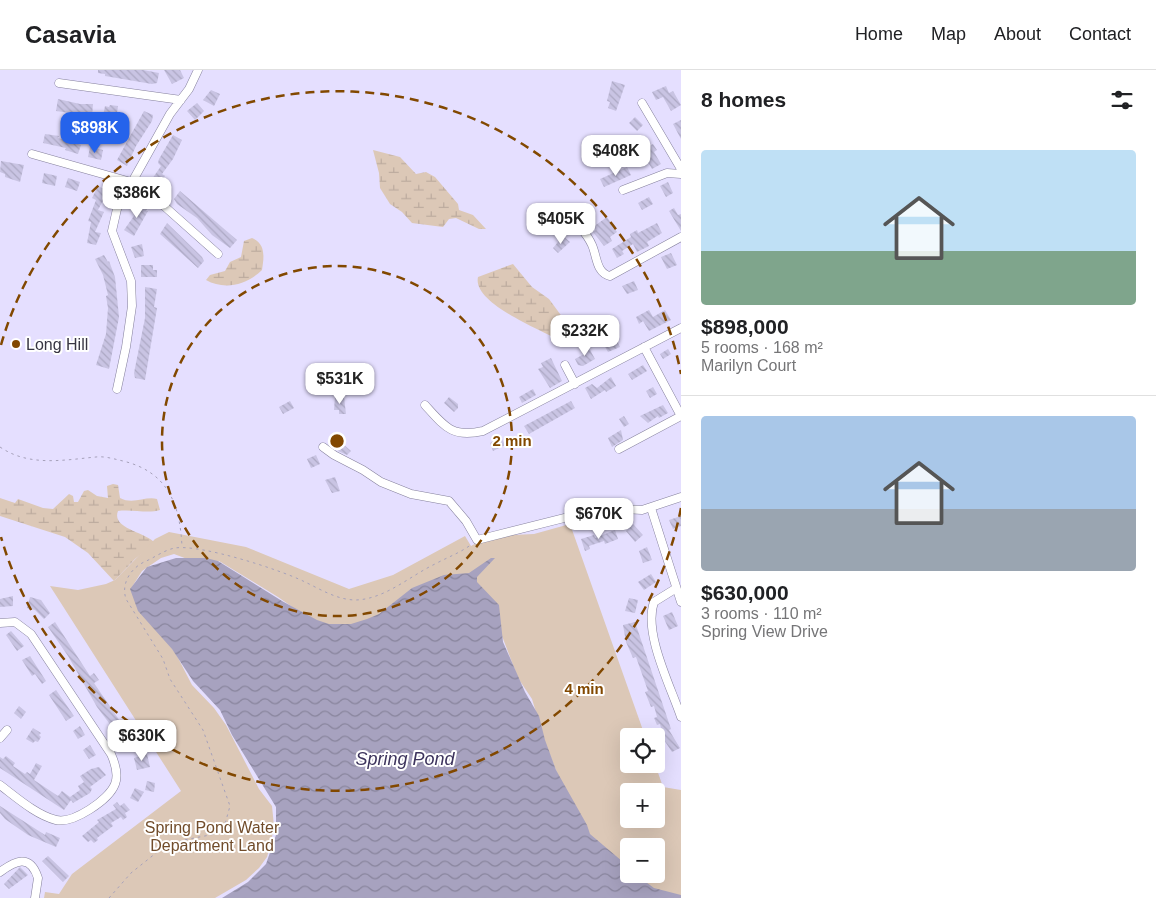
<!DOCTYPE html>
<html lang="en">
<head>
<meta charset="utf-8">
<style>
	body { margin:0; font-family:Helvetica,sans-serif; background:#f6f6f6; color:#202124; height:100vh; display:flex; flex-direction:column; font-size:19px; white-space:nowrap }
	* { box-sizing:border-box; margin:0 }
	p { font-size:16px; color:#757577 }
	.icon { flex:none; width:28px; height:28px; fill:none; stroke:currentColor; stroke-width:2; stroke-linecap:round; stroke-linejoin:round }
	.map { position:relative; flex:1; overflow:hidden }
	.panel { display:flex; flex-direction:column; background:#fff; width:475px }
	.panel>* { flex:none }
	.buttons { position:absolute; left:620px; top:658px; display:grid; gap:10px }
	.buttons a { display:grid; place-items:center; width:45px; height:45px; border-radius:5px; background:#fff; box-shadow:0 5px 20px #0002; font-size:25px }
	.price { position:absolute; translate:-50% -42px; padding:0 11px; border-radius:10px; background:#fff; color:#222; font-size:16px; line-height:32px; filter:drop-shadow(0 1px 2px #0008) }
	.price::after { content:''; position:absolute; left:50%; top:30px; width:15px; height:11px; margin-left:-8px; background:inherit; clip-path:polygon(0 0,100% 0,50% 100%) }
	.price.on { background:#2563eb; color:#fff }
	ul { padding:0; list-style:none }
	li { display:grid; align-content:center; gap:10px; height:265px; padding:0 20px }
	li+li { border-top:1px solid #e0e0e0 }
	li span { display:grid; place-items:center; height:155px; border-radius:5px; color:#555 }
	li>.icon { margin-inline-start:auto }
	span .icon { width:90px; height:90px; fill:#fffc; stroke-width:1 }
	li b { font-size:21px }
	h2 { display:flex; justify-content:space-between; align-items:center; height:60px; padding:0 20px; font-size:21px }
	header { display:flex; align-items:center; gap:30px; box-sizing:border-box; height:70px; padding:0 25px; background:#fff; border-bottom:1px solid #e0e0e0 }
	header strong { font-size:24px }
	nav { display:flex; gap:28px; margin-inline-start:auto; font-size:18px }
	main { display:flex; flex:1; min-height:0 }
	.map>svg:first-child { display:block }
	.wetland { fill:url(#wetland-marsh) }
	.park { fill:#dcc8b7; fill-rule:evenodd }
	.water { fill:url(#water-waves) }
	.building { fill:url(#building-back-hatch) }
	.lines { fill:none; stroke-linecap:round; stroke-linejoin:round }
	.minor-casing { stroke:#85809d; stroke-width:9 }
	.path { stroke:#a6a1ba; stroke-width:1; stroke-dasharray:2.5 4; stroke-linecap:butt }
	.minor { stroke:#fff; stroke-width:8 }
	.ring { fill:none; stroke:#824800; stroke-width:2.5; stroke-dasharray:9 6 }
	.poi-dot { fill:#824800; stroke:#fff; stroke-width:2 }
	.labels { text-anchor:middle; dominant-baseline:central; stroke-width:4; stroke-linejoin:round; paint-order:stroke }
	.poi-label { font-size:16px; fill:#373542; stroke:#fff; text-anchor:start }
	.park-label { font-size:16px; fill:#714c2a; stroke:#fff }
	.water-label { font-size:18px; font-style:italic; fill:#3d345d; stroke:#fff }
	.centre { fill:#824800; stroke:#fff; stroke-width:2.5 }
	.ring-label { font-size:15px; text-anchor:middle; font-weight:bold; fill:#824800; stroke:#fff; stroke-width:4; stroke-linejoin:round; paint-order:stroke }
</style>
</head>
<body>
<header>
<strong>Casavia</strong>
<nav><a>Home</a><a>Map</a><a>About</a><a>Contact</a></nav>
</header>
<main>
<div class="map">
<svg width="681" height="828" viewBox="0 0 681 828">
	<defs>
		<pattern id="wetland-marsh" width="20" height="14" patternUnits="userSpaceOnUse" patternTransform="scale(1.25)"><rect width="20" height="14" fill="#dcc8b7"/><path d="M1 5h8M5 5V1M11 12h8M15 12V8" fill="none" stroke="#bdac9f"/></pattern>
		<pattern id="water-waves" width="16" height="10" patternUnits="userSpaceOnUse" patternTransform="scale(1.25)"><rect width="16" height="10" fill="#a7a2bf"/><path d="M0 5q4-4 8 0t8 0" fill="none" stroke="#89859d"/></pattern>
		<pattern id="building-back-hatch" width="6" height="6" patternUnits="userSpaceOnUse" patternTransform="scale(1.25)"><rect width="6" height="6" fill="#c9c4e3"/><path d="M-1 5l2 2M0 0l6 6M5-1l2 2" fill="none" stroke="#ada9c4"/></pattern>
	</defs>
	<rect width="100%" height="100%" fill="#e5dfff"/>
	<path class="wetland" d="M373 80 400 87 416 104 426 102 435 107 458 134 459 140 473 145 486 159H479L456 148 449 149 443 157 412 153 402 142 390 134 380 118 379 103Z
		M252 168C266 174 264 187 262 200 248 214 225 221 206 210L210 205 225 201 230 192 241 187 244 171Z
		M513 194 532 217 549 229 563 248 568 258 569 271H561C541 260 472 233 478 207Z
		M113 414 118 415 120 428C133 435 145 426 157 429L160 440C148 444 132 439 118 441 111 459 146 462 155 473L135 489 114 511 88 483 65 467 0 446V428L15 433 18 429 43 438 53 439 69 424 73 426 74 432H78L84 421 88 420 97 426 108 428 107 416Z"/>
	<path class="park" d="M570 454 645 666H629V694H655L663 717 681 720V828L665 825 629 804H656V776H629V804L585 761 563 718 546 675 532 629 518 608 499 558H369L323 554 301 543 278 527 219 491 190 490 174 484 161 488 142 501 132 517V523L176 584 192 615 214 638 226 655 259 719 272 736 274 756 271 773 267 787 259 798 246 810 215 828H44L45 822 59 824 72 804 181 721 50 516 78 520 106 514 115 510 155 469 169 462 246 477 349 519 393 505 465 466 471 476 489 466 534 464ZM629 721H656V749H629Z"/>
	<path class="water" d="M176 488H206L218 491 282 531 317 550 329 554H351L367 549 379 544 412 518 444 505 469 503 491 488H495L477 507V512L499 535 503 572 525 622 539 646 545 670 556 700 587 755 590 764 629 797V804H635L654 818 681 825V828H222L248 812 266 794 276 765V737L232 665 220 640 193 611 172 579 138 541 130 519 147 497Z"/>
	<path class="building" d="M98 0H143L159 3 157 13 152 14 105 6V4L98 3Z
		M164 0H180L184 8 172 14Z
		M612 11 625 15 616 41 608 38 610 32 607 31Z
		M666 16 669 23 673 21 681 35 671 41 663 27 656 30 652 22Z
		M211 20 220 24 214 36 203 30Z
		M58 29 80 34H93L92 46 56 41Z
		M197 33 204 41 195 50 187 41Z
		M110 35 118 36 116 51 103 46 105 36 109 37Z
		M144 41 153 45 152 51 136 76 127 96 117 90Z
		M635 47 643 55 637 61 629 53Z
		M681 50V69L673 54Z
		M45 64 59 66 58 68 81 75 78 84 65 80 66 78 43 73Z
		M173 65 182 70 173 89 162 104 165 106 159 117 154 116 150 112 161 96 158 93 159 89Z
		M648 73 649 76 653 74 657 80 654 82 661 94 652 99 640 78Z
		M90 77 103 80 101 90 88 87Z
		M1 91 24 95 20 112 5 107V104L0 102Z
		M627 97 631 105 604 117 600 109Z
		M44 103 57 106 55 116 42 113Z
		M68 108 80 112 77 121 65 117Z
		M668 112 673 123 666 127 660 116Z
		M98 116 108 121 98 140 104 142 95 162 101 163 96 175 87 173 91 152 88 151 96 130 92 128Z
		M180 121 237 170 230 178 212 165 197 148 177 134 174 129Z
		M649 127 653 134 642 140 638 133Z
		M140 131 148 136 146 141H148L134 166 124 160 136 143 132 142Z
		M674 138 678 145 681 144V161L669 141Z
		M607 147 617 162 610 167 612 171 604 176 593 162 596 160 593 157Z
		M167 153 202 187 204 191 198 198 160 164Z
		M657 153 662 163 647 172 649 176 637 182 633 174 622 181 624 184 617 188 612 179 631 167 630 164 637 160 638 163Z
		M563 166 570 172 558 183 553 178Z
		M142 174 144 186 135 188 131 177Z
		M671 183 677 195 667 199 661 187Z
		M104 185 108 192 109 191 115 207 119 247 109 299 96 295 106 264 108 238 106 226 108 225 103 205 95 189Z
		M141 195H153V200H157V207H141Z
		M634 211 638 220 627 224 622 216Z
		M145 217 157 219 154 237 157 238 145 310 135 308 134 303 145 248Z
		M649 240 653 247 665 240 671 250 649 261 643 251 639 254 636 247Z
		M615 267 620 277 608 282 604 275Z
		M588 276 595 289 583 296 578 295 575 289 584 284 582 279Z
		M668 279 671 284 663 289 660 284Z
		M551 288 562 311 550 318 538 299 543 297 541 293Z
		M643 295 647 301 632 310 628 304Z
		M611 307 616 316 606 322 605 320 591 329 585 318 592 314 597 318Z
		M653 317 657 324 650 328 646 321Z
		M533 319 536 325 522 333 519 327Z
		M335 327H344L346 344H339V340H334Z
		M449 327 458 334V338L454 342 444 333Z
		M290 331 294 338 283 344 279 337Z
		M571 331 575 338 529 364 524 356Z
		M663 335 668 343 659 348 658 346 648 353 640 346Z
		M624 346 629 354 624 357 619 349Z
		M621 360 623 370 612 377 608 368Z
		M501 367 505 375 493 381 490 373Z
		M343 374 351 381 347 385 338 381Z
		M316 385 320 394 311 398 307 389Z
		M335 407 340 421 332 423 325 410Z
		M681 446V456L673 459 669 450Z
		M633 454 643 465 635 472 626 461Z
		M615 460 618 469 605 474 604 471 589 476 590 479 585 481 581 469 594 465 595 468Z
		M647 477 652 490 643 493 639 481Z
		M651 504 656 512 644 520 638 512Z
		M13 526V536L0 537V529Z
		M30 527 41 530 50 543 44 549 35 540 27 538Z
		M629 528 638 530 635 543 625 541Z
		M672 542 678 556 669 560 663 546Z
		M55 552 90 606 94 603 99 610 94 613 124 657 129 653 136 663 130 667 134 672 127 677 97 637 68 586 48 557Z
		M635 552 671 659 669 660 680 678 672 682 664 670 660 654 657 655 654 648 657 647 654 636 651 637 645 622 648 621 636 587 633 588 626 572 623 555Z
		M11 561 24 576 17 581 6 565Z
		M30 586 46 611 42 614 35 604 32 606 22 590Z
		M56 620 74 646 66 651 49 625Z
		M19 636 26 642 21 649 14 643Z
		M80 656 85 665 78 669 73 661Z
		M33 658 41 663 39 665 41 667 38 672 35 671 33 673 26 669Z
		M90 675 96 685 89 689 83 680Z
		M147 684 150 697 137 700 134 688Z
		M6 686 15 693 13 696 25 704 27 702 30 704 36 693 42 696 34 710 58 726 62 721 70 727 80 720 78 716 84 712 80 706 91 699 99 697 106 705 90 717 92 719 90 723 73 733 71 730 64 740 0 698V687L3 689Z
		M147 711 155 713 154 722 145 720Z
		M135 718 144 722 138 732 130 728Z
		M117 732 120 736 124 733 130 740 125 743 127 747 123 750 121 747 111 753 113 756 97 768 98 770 94 773 91 770 88 772 82 766 99 752 97 750 116 739 113 735Z
		M0 736 45 765 46 762 60 768 56 777 28 765 5 749 0 743Z
		M48 786 69 806 63 812 42 791Z
		M20 797 28 805 9 819 4 814Z"/>
	<g class="lines">
		<defs>
			<path id="minor" d="M59 13 181 30
				M642 33 681 99
				M32 84 131 112 164 136 218 184
				M623 120 667 103 681 104
				M580 157C585 163 589 168 592 175 597 186 596 203 610 206L681 167
				M644 277 681 346
				M565 295 575 314
				M117 319 126 277 132 236 131 211 112 161 117 139 170 44 189 19 198 0
				M425 335C445 357 452 368 483 361L681 258
				M323 377 334 385 363 400 381 412 411 424 449 431 466 451 477 470 604 438 642 440 681 427
				M619 379 681 346
				M651 438 681 532
				M675 519 654 532C643 563 671 617 681 647
				M0 553 15 552 31 564 111 684C115 693 119 704 115 714 109 730 73 754 56 750 36 745 16 727 0 715
				M0 668 7 660
				M0 802C15 791 30 783 38 808L35 828"/>
		</defs>
		<use href="#minor" class="minor-casing"/>
		<path class="path" d="M0 377C29 397 64 390 96 387 105 386 114 389 123 391 168 402 180 434 182 477
			M109 828 131 803 161 779 184 770 215 764 225 754 230 736 203 660 170 609 163 589 126 529C121 514 130 499 144 492 154 488 164 480 175 478 200 474 278 499 303 511 320 519 337 530 356 530 385 529 410 506 435 494 448 487 460 483 472 474"/>
		<use href="#minor" class="minor"/>
	</g>
	<g class="ring">
		<circle cx="337" cy="371" r="175"/>
		<path d="M681 438A350 350 0 0 1 1 467M1 275A350 350 0 0 1 681 304"/>
	</g>
	<circle class="poi-dot" cx="16" cy="274" r="5"/>
	<g class="labels">
		<g class="poi-label">
			<text x="26" y="274">Long Hill</text>
		</g>
		<g class="park-label">
			<text x="212" y="757">Spring Pond Water<tspan x="212" dy="18">Department Land</tspan></text>
		</g>
		<g class="water-label">
			<text x="405" y="689">Spring Pond</text>
		</g>
	</g>
	<circle cx="337" cy="371" r="8" class="centre"/>
	<g class="ring-label">
		<text x="512" y="376">2 min</text>
		<text x="584" y="624">4 min</text>
	</g>
</svg>
<div class="buttons">
<a><svg class="icon" aria-label="locate" viewBox="0 0 24 24"><circle cx="12" cy="12" r="6"/><path d="M12 2v4M12 18v4M2 12h4M18 12h4"/></svg></a>
<a>+</a>
<a>−</a>
</div>
<b class="price on" style="left:95px;top:84px">$898K</b>
<b class="price" style="left:616px;top:107px">$408K</b>
<b class="price" style="left:137px;top:149px">$386K</b>
<b class="price" style="left:561px;top:175px">$405K</b>
<b class="price" style="left:585px;top:287px">$232K</b>
<b class="price" style="left:340px;top:335px">$531K</b>
<b class="price" style="left:599px;top:470px">$670K</b>
<b class="price" style="left:142px;top:692px">$630K</b>
</div>
<section class="panel">
<h2>8 homes<svg class="icon" aria-label="filters" viewBox="0 0 24 24"><path d="M4 7h16M4 17h16"/><circle cx="9" cy="7" r="2"/><circle cx="15" cy="17" r="2"/></svg></h2>
<ul>
<li><span style="background:linear-gradient(#bfe0f5 65%,#7fa58c 0)"><svg class="icon" aria-label="home" viewBox="0 0 24 24"><path d="M3 11l9-7 9 7M6 9v11h12V9"/></svg></span><div><b>$898,000</b><p>5 rooms · 168 m²</p><p>Marilyn Court</p></div></li>
<li><span style="background:linear-gradient(#a9c7e8 60%,#9aa5b1 0)"><svg class="icon" aria-label="home" viewBox="0 0 24 24"><path d="M3 11l9-7 9 7M6 9v11h12V9"/></svg></span><div><b>$630,000</b><p>3 rooms · 110 m²</p><p>Spring View Drive</p></div></li>
</ul>
</section>
</main>
</body>
</html>
